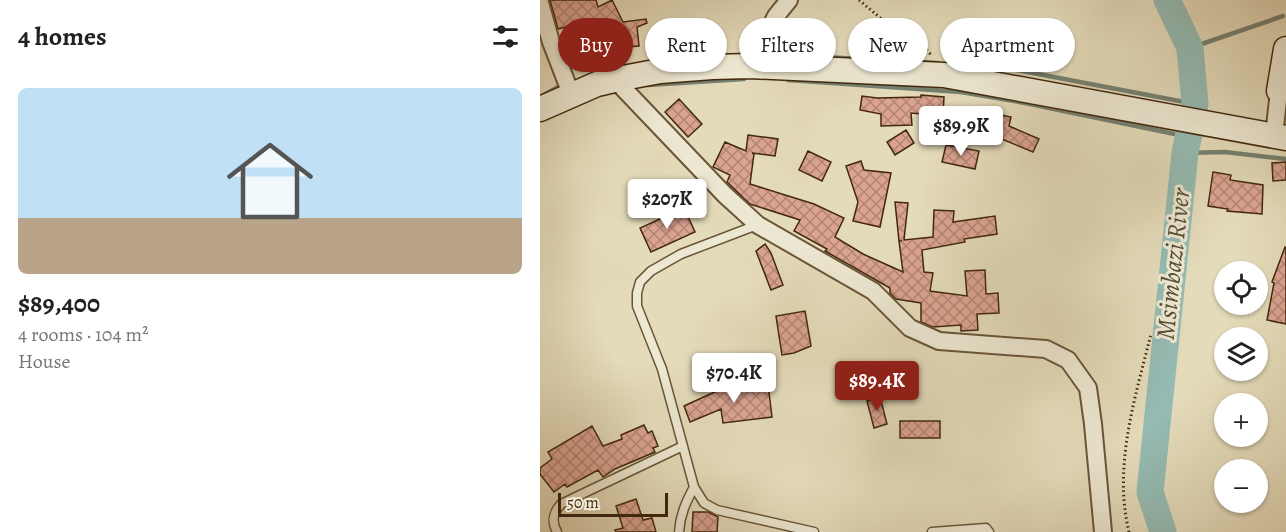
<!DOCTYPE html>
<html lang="en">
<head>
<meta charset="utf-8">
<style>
	body { margin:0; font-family:Alegreya,serif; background:#f6f6f6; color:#222; height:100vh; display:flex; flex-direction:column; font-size:22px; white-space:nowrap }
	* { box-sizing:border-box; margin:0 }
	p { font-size:20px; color:#767676 }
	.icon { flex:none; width:33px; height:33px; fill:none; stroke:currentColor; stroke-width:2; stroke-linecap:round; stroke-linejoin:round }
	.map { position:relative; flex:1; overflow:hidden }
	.sheet { display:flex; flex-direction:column; background:#fff; width:540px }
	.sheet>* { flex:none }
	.guide { position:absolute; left:18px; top:18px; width:570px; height:54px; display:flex; gap:12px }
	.tools { position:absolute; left:674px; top:261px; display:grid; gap:12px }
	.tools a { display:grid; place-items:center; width:54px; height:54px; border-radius:50%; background:#fff; box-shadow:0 2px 4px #0004; font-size:30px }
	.scale { position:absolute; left:18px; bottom:15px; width:110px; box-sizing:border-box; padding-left:6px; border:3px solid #42280c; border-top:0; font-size:16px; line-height:21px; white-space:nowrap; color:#42280c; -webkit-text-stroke:4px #ede8d2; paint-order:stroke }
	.price { position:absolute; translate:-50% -51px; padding:0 14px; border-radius:6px; background:#fff; color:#222; font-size:20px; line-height:39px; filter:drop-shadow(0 2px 3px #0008) }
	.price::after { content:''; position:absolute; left:50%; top:36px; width:18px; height:14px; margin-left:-9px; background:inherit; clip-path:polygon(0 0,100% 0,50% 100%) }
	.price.current { background:#8f2418; color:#fff }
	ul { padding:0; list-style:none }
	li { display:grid; align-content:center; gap:12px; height:318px; padding:0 18px }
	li+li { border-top:2px solid #e0e0e0 }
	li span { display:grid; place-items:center; height:186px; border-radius:9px; color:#555 }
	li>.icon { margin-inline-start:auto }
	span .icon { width:108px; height:108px; fill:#fffc; stroke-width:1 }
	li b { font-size:26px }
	h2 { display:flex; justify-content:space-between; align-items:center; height:72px; padding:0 18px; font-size:26px }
	.pill { padding:0 21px; border-radius:27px; background:#fff; box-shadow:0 2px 4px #0004; font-size:21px; line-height:54px }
	.pill.current { background:#8f2418; color:#fff }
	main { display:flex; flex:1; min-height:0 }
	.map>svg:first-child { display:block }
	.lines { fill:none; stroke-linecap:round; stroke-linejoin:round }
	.stream { stroke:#748070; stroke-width:4.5 }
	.river { stroke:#95bbb3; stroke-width:27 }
	.building { fill:url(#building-cross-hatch); stroke:#42280c; stroke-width:1.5 }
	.lane-casing { stroke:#6a5538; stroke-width:11 }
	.street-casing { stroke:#6a5538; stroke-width:20 }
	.secondary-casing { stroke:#42280c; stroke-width:27 }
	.path { stroke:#42280c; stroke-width:3; stroke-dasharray:1.5 3; stroke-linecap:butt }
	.lane { stroke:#ede8d2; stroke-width:8 }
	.street { stroke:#ede8d2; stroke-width:16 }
	.secondary { stroke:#ede8d2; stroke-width:24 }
	.labels { text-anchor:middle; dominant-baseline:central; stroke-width:6; stroke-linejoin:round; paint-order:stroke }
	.water-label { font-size:26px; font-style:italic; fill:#574d36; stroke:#ede8d2 }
</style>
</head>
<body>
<main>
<section class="sheet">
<h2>4 homes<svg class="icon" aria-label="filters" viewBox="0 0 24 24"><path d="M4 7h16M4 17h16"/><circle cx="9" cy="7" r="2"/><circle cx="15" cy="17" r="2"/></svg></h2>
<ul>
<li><span style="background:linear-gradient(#bfe0f5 70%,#b9a48a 0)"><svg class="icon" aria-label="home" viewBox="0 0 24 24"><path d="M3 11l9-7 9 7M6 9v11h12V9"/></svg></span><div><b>$89,400</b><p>4 rooms · 104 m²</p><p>House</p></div></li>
</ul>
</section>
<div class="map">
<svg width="746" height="532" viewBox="0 0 746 532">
	<defs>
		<pattern id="building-cross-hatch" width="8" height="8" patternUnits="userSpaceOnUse" patternTransform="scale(1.5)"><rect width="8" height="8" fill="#dba391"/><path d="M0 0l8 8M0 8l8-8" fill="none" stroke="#b38575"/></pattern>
	</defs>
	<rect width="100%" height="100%" fill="#e4dbba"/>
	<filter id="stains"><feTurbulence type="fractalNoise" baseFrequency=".00333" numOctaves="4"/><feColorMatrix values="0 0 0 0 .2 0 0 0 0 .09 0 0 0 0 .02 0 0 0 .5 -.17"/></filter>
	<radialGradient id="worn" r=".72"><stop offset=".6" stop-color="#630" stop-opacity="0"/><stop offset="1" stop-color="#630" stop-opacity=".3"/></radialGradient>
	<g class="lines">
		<path class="stream" d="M650 48 743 16
			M227 54 398 63
			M406 64 477 70 655 104
			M248 80 421 92 485 103 649 137
			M108 85 204 79
			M4 95 20 86
			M645 153 685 152 746 159"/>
		<path class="river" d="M623 532 610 492 645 153 655 104 650 48 627 0"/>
	</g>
	<path class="building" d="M10 0H56L58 7 72 0 83 22 106 19 107 23 97 27 99 46 88 47 86 31 39 50 30 26 18 29Z
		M143 29 144 49H126V30Z
		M381 95 404 97 403 116 371 113 372 125 341 126V114L320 110 322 96 337 98 381 97Z
		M139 99 162 124 148 137 125 112Z
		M456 114 471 117 469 126 499 139 493 152 452 135Z
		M366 130 374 143 355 155 347 142Z
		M208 135 238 139 235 156 212 153 214 154 210 184 274 204 304 218 295 237 323 254 363 272 359 241H362H359L355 202 368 203 364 240 393 237 394 210 414 211 413 222 455 216 457 234 424 239 425 242 382 250 384 272 393 273 390 291 427 296 425 271 445 270 446 294 458 293 459 313 437 314 438 330 421 331V325L393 327 381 322V303L356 299 350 293V288L285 251 287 249 254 231 260 220 210 204 187 182 190 175 173 167 185 142 206 151Z
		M406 145 439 151 435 169 402 162Z
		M268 151 291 162 282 181 259 170Z
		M321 161 324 170 351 173 340 227 313 221 318 202 306 166Z
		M746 162V180L733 181 732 163Z
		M673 172 691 175 690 180 723 185 722 214 687 211 688 209 668 206Z
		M144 208 155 232 111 252 100 228Z
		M225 244 231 253 243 285 231 290 216 251Z
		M745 247 746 248V324L727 320 734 283 732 282Z
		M265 311 271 346 254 353 242 355 236 316Z
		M348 362 355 387 332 394 324 370Z
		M228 384 232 417 183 423 181 409 150 422 144 406 179 390Z
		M340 397 347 424 334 428 327 401Z
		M360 421H400V438H360Z
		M104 425 108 433 112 431 118 446 113 448 115 452 75 469 63 477 58 470 27 487 25 484 14 492 0 474V468L12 459 8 452 52 426 63 446 82 439 81 435Z
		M96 499 103 520 112 518 116 532H76L75 530 83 528 76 506Z
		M153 512H168L178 517 177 532H152Z"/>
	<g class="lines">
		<defs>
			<path id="lane" d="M217 225 141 254 111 271 100 282 97 293V306L122 369 154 487 164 503 177 510 274 532
				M17 532C11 521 13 513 21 504L143 446
				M139 532C140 515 146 502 154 487
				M392 532 446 528 449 532"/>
			<path id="street" d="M0 3 11 42 31 94
				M210 66 236 16 249 0
				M83 78V88L185 195 218 225 333 291 370 328 399 341 506 349 528 360 548 388 553 424 563 532
				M734 136 739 91"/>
			<path id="secondary" d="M739 91 746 49
				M0 109 57 84 83 78 120 71 172 67 210 66 404 75 746 138"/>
		</defs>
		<use href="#lane" class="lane-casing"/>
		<use href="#street" class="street-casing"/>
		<use href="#secondary" class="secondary-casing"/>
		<path class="path" d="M319 0 344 21 363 27 372 33 392 56
			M589 532C573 466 595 398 611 334"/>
		<use href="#lane" class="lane"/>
		<use href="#street" class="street"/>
		<use href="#secondary" class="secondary"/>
	</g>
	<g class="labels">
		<g class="water-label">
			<text transform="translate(633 264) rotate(-84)">Msimbazi River</text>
		</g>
	</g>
	<rect width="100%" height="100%" filter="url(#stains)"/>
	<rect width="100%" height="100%" fill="url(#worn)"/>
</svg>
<div class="tools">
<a><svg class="icon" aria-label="locate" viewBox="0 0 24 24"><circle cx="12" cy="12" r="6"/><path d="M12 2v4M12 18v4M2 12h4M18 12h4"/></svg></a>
<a><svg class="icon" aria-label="layers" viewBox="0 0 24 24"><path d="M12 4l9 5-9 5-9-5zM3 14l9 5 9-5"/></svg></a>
<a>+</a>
<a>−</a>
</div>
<div class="scale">50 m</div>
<b class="price" style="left:421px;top:157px">$89.9K</b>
<b class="price" style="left:127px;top:230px">$207K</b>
<b class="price" style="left:194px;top:404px">$70.4K</b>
<b class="price current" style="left:337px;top:412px">$89.4K</b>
<div class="guide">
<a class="pill current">Buy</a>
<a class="pill">Rent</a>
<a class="pill">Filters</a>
<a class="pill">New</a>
<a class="pill">Apartment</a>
</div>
</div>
</main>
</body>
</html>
